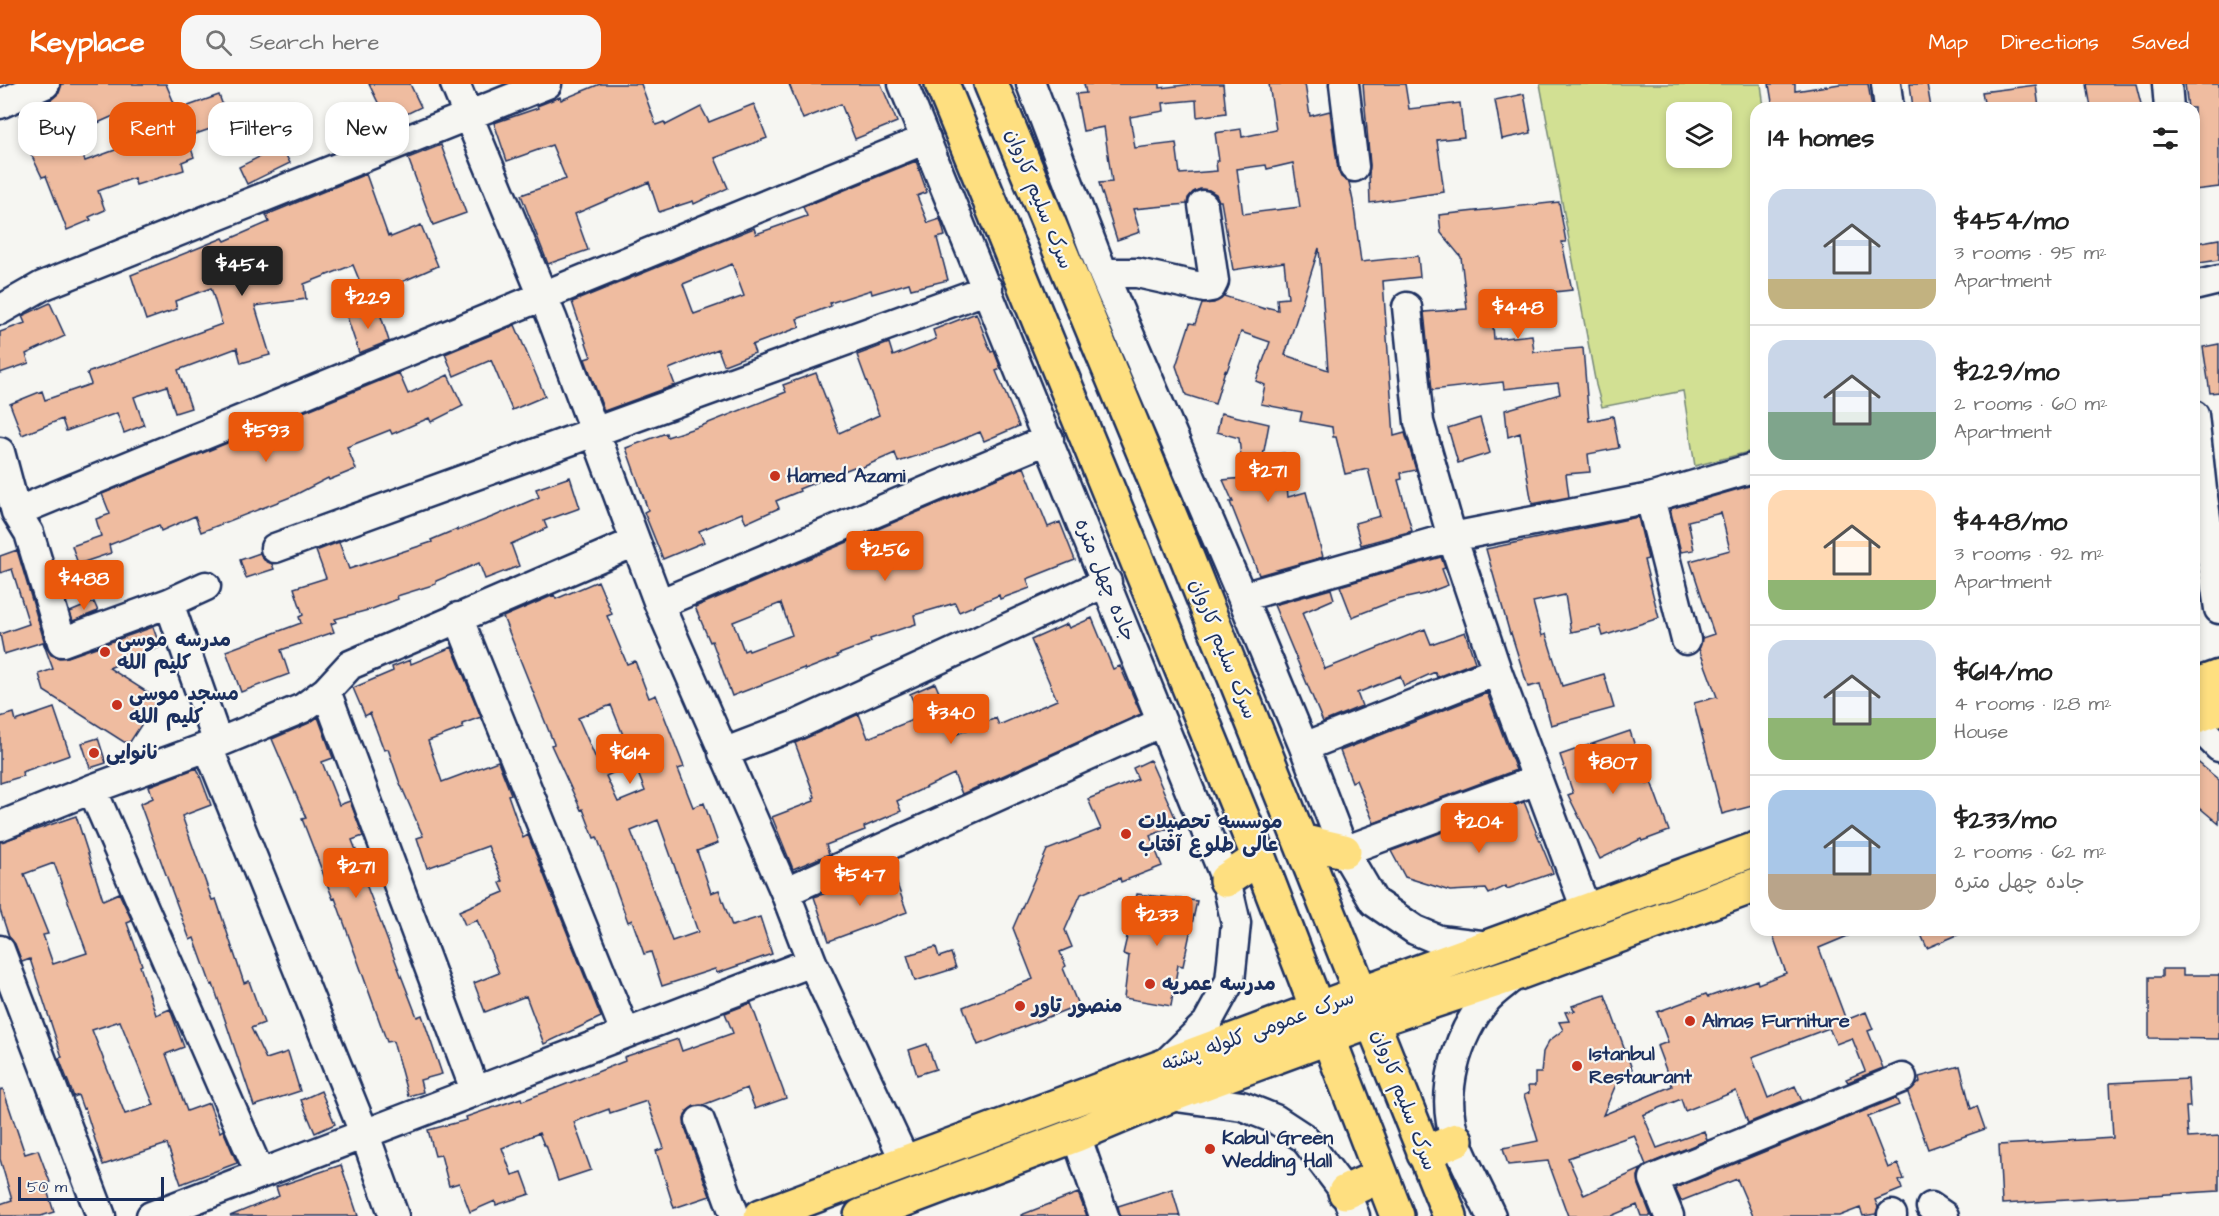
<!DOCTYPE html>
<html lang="en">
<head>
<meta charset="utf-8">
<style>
	body { margin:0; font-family:"Architects Daughter","Playpen Sans Arabic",sans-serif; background:#f6f6f6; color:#222; height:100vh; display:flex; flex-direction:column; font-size:22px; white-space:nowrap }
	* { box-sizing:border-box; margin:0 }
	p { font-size:20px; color:#767676 }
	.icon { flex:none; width:33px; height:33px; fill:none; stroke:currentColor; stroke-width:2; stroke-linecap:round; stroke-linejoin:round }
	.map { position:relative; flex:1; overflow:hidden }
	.panel { position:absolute; left:1750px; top:18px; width:450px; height:834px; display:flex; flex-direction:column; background:#fff; border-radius:18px; box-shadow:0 3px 9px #0003 }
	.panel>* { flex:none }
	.guide { position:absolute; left:18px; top:18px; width:570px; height:54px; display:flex; gap:12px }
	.buttons { position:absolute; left:1666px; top:18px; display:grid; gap:12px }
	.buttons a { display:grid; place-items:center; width:66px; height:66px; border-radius:12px; background:#fff; box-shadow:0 3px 9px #0003; font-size:30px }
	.scale { position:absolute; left:18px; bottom:15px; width:146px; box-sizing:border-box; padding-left:6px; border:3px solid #1b2f5e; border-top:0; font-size:16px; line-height:21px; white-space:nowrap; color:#1b2f5e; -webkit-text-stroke:4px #f6f6f2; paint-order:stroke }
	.price { position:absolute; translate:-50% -51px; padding:0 14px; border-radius:6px; background:#ea580c; color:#fff; font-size:20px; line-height:39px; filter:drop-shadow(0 2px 3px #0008) }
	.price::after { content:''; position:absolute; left:50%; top:36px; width:18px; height:14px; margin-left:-9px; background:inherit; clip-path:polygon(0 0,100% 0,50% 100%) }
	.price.active { background:#222; color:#fff }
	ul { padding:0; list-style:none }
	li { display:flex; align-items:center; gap:18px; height:150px; padding:0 18px }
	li+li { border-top:2px solid #e0e0e0 }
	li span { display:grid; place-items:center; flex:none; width:168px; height:120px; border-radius:18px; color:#555 }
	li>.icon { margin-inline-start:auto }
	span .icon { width:72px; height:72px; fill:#fffc; stroke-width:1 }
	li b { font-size:26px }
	h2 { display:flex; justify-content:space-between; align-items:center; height:72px; padding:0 18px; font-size:26px }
	.tag { padding:0 21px; border-radius:18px; background:#fff; box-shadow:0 3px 9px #0003; font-size:21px; line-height:54px }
	.tag.active { background:#ea580c; color:#fff }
	header { display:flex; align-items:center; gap:36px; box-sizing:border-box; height:84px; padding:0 30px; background:#ea580c; color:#fff }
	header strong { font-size:28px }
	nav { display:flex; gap:33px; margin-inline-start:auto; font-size:21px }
	.search { width:420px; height:54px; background:#f6f6f6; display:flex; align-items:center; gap:15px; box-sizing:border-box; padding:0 21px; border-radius:18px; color:#767676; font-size:22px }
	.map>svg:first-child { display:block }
	.green { fill:#d2e093; stroke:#768878; stroke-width:1.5; fill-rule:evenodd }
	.building { fill:#efbca0; stroke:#1b2f5e; stroke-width:1.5; fill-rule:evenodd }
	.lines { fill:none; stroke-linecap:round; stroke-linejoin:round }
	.minor-casing { stroke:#1b2f5e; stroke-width:33 }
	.major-casing { stroke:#1b2f5e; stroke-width:38 }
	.minor { stroke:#f6f6f2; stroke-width:28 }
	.major { stroke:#fedf80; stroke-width:33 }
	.poi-dot { fill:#c8321e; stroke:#f6f6f2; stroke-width:2 }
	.labels { text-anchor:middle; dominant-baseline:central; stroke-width:4.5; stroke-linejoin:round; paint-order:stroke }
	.street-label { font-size:20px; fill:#1b2f5e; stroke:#f6f6f2 }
	.poi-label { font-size:20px; font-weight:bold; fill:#1b2f5e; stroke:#f6f6f2; text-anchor:start }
</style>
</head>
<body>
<header>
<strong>Keyplace</strong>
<div class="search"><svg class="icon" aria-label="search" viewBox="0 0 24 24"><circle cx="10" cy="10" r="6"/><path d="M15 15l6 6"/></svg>Search here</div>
<nav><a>Map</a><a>Directions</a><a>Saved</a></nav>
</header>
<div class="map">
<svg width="2219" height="1132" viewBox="0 0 2219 1132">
	<rect width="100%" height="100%" fill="#f6f6f2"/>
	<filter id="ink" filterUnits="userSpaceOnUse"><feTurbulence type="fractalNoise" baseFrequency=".0167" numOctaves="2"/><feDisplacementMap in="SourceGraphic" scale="12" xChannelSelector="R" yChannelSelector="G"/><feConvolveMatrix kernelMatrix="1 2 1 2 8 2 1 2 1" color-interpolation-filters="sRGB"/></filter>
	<g filter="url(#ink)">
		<path class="green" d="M1540 0H1761L1764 24H1756V366L1695 382 1683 307 1602 323 1596 301ZM1677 28H1722V74H1677Z"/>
		<path class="building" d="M62 0H166L177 26 219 11 228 35 212 41 213 44 187 53 194 73 182 78 184 86 136 101 134 94 98 107 105 126 89 133 91 136 67 146 46 92 42 93 31 70 36 68 19 29 52 15 59 9ZM138 21 151 53 85 77 73 50Z
			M369 0H410L421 23 388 39Z
			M600 0H641L656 41 664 38 666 41 701 23 709 38 754 20 767 54 715 74 728 104 694 120 693 117 659 128 649 98 575 130 588 166 548 180 521 111 566 95 552 61 507 77 494 39 538 24 537 22 560 13 561 16Z
			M789 0H881L897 38 855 55 841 20 803 35Z
			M1084 0H1160V4L1194 0H1223L1226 29 1197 33 1196 16 1163 19 1164 27 1130 33 1135 64 1176 59 1180 90 1217 87 1216 77H1219L1215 49 1241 45 1242 53 1276 46 1269 0H1305L1310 32 1330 27 1338 86 1341 93 1349 98 1353 117 1361 178 1418 172 1420 193 1383 197 1394 352 1405 349 1416 386 1401 389 1402 395 1398 396 1412 447 1361 461 1355 439 1380 432 1368 385 1345 390 1336 353H1333L1332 343 1300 337 1302 328 1261 320 1265 301 1256 297 1270 258 1241 248 1227 287 1225 286 1215 320 1186 311 1176 282 1190 239 1195 240 1202 220 1214 219 1224 212 1265 225 1266 223 1278 226 1277 215 1288 214 1284 178 1233 186 1221 117H1219L1216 110 1209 106 1200 105 1193 108 1188 114 1187 120 1133 125 1140 148 1117 156 1099 99 1112 98 1104 43 1083 47 1076 10 1086 9ZM1293 79 1300 123 1243 130 1237 85 1266 81 1267 85ZM1319 164 1328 286 1285 271Z
			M1363 0H1405L1409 25 1460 19 1464 53 1437 56 1444 108 1370 119 1369 90 1370 81Z
			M1769 0H1795V7L1840 0H1868L1872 24H1773Z
			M1910 0H1927L1931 24H1913Z
			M2087 0H2136L2142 24H2091Z
			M2185 0H2219V103L2194 106V24H2188Z
			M2036 1 2039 24H1985L1982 8Z
			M1524 10 1531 49 1502 55 1495 16Z
			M441 61 466 129 433 141 408 74Z
			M281 62 290 79 247 100 239 83Z
			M916 77 927 108 917 112 928 139 940 135 942 141 945 152 937 154 948 196 911 205 909 199 872 210 871 206 830 219 831 222 797 235 800 243 752 261 755 269 724 281 718 265 669 285 675 301 604 327 585 275 591 273 572 218 754 144 756 150 807 132 803 123ZM732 180 744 212 694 230 683 200Z
			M366 90 388 152 390 151 391 153 421 141 438 182 397 200 400 207 369 220 353 181 304 200 306 215 255 222 270 271 241 279 237 264 178 286 191 324 175 329 167 302 134 313 144 341 124 349 117 329 66 347 62 335 22 351 10 320 42 307 45 316 91 300 87 289 222 240 211 204 175 217 177 225 146 236 131 191 223 154 225 157 269 138 266 131Z
			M1559 118 1566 158H1562L1572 206 1491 215 1494 255 1532 251 1534 268 1583 264 1589 337 1613 332 1619 364 1588 370 1590 388 1566 390 1569 413 1532 420 1520 349 1508 353 1505 326 1560 310 1558 299 1504 305 1503 298 1432 306 1424 228 1467 225 1461 173 1441 149 1439 131Z
			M2219 155V176L2199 179 2196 159Z
			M50 219 65 252 26 270 29 279 0 289V248L25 239 22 232Z
			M378 223 389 257 359 269 347 233Z
			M976 229 991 268 994 267 1001 285 996 287 1019 342 984 357 980 348 944 363 898 378 895 369 856 386 854 383 799 405 800 407 776 417 779 424 746 439 742 429 699 447 704 458 663 475 644 428 648 426 626 364 666 349 667 353 701 342 786 308 783 301 816 289 839 349 879 331 857 271 889 259 893 272 936 255 933 246Z
			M515 241 545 312 512 326 491 276 454 292 445 270Z
			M2219 260V308L2210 309 2203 263Z
			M399 289 408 310 448 291 463 322 431 338 429 334 392 350 390 346 347 363 356 385 329 396 328 394 293 412 201 448 195 432 161 447 159 441 109 461 111 469 78 480 72 462 101 452 96 435 110 430 102 410Z
			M1221 329 1269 340 1263 372 1284 369 1288 413 1306 408 1323 473 1259 491 1230 418H1233L1223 396 1243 394 1239 354 1217 348Z
			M1480 334 1490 369 1458 379 1448 344Z
			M1024 383 1048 443 1060 438 1075 476 1027 495 1030 504 1000 515 999 511 959 528 955 519 914 531 916 540 870 555 871 558 837 571 838 573 805 586 804 584 732 612 712 557 710 558 695 523ZM781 519 792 551 749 567 748 565 744 567 733 538Z
			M570 393 580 424 544 437 547 444 511 460 519 482 485 495 479 479 436 497V500L397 512 398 515 372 525 335 535 336 538 331 540 334 548 281 566 289 590 241 608 226 567 301 539 299 533 303 531 294 504 326 494 316 467 339 458 349 485 432 458 431 456 457 445V447L495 432 539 413 536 405Z
			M1756 400V721L1722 730 1694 619 1717 613 1699 565 1702 554 1714 550 1690 477 1730 466 1721 429 1688 437 1694 466 1681 468 1670 425Z
			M1638 433 1648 475 1644 476 1659 534 1603 552 1600 542 1571 548 1565 511 1533 518 1542 552 1546 550 1562 602 1604 590 1614 624 1551 641 1540 600 1528 603 1511 549 1510 550 1486 465Z
			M17 466 46 563 51 571 59 574 68 573 153 543 160 563 109 584 158 615 130 658H124L44 607 39 590 53 585 43 558 4 570 0 550 29 540 12 485 0 489V472Z
			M260 469 264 476 272 480 274 485 246 494 240 476Z
			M1441 473 1445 484 1442 485 1448 501 1424 510 1393 517 1352 533 1340 502Z
			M598 497 612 530 607 532 627 580 635 577 649 614 656 611 684 683 678 685 693 723 704 719 718 759 697 767 711 809 719 806 732 842 760 833 772 870 717 889 715 885 662 902 651 868 644 870 632 836 628 838 597 753 594 754 583 725 581 726 551 661 554 660 503 533 554 511 556 515ZM611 621 629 666 598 679 578 634ZM634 679 645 707 618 718 606 692ZM658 736 698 848 672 857 631 747Z
			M1331 505 1334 515 1302 529 1325 585 1425 545 1431 560 1465 548 1475 578 1437 593 1435 588 1404 602 1400 592 1357 609 1362 622 1323 638 1274 521Z
			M94 518 98 527 73 537 70 528Z
			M1092 534 1113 585 1120 582 1141 630 962 710 954 690 897 717 901 727 864 743 865 746 826 761 829 770 793 785 772 733 814 717 813 714 815 713 795 659 859 630 868 654 920 633 910 610 935 599 957 650 996 634 999 641 1057 616 1031 556 1067 540 1069 544Z
			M452 563 481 633 462 640 463 644 428 657 442 698 498 677 511 710 508 711 523 754 528 751 601 933 544 960 526 912 485 928 474 899 499 889 477 836 465 841 459 827 504 808 500 799 503 797 488 762 427 784 417 754 423 752 399 697 388 665 384 666 370 629 365 632 353 604 393 587 392 583 410 576 411 580Z
			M1487 609 1516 686 1374 739 1356 696 1352 698 1340 667Z
			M54 624 70 671 22 688 23 692 0 699V633L14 629 16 637Z
			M318 633 333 674 322 678 339 721 350 717 363 752 352 756 367 794 364 795 417 933 422 931 442 990 420 996 423 1008 408 1012 393 957 387 958 335 814 333 815 302 735 306 734 272 655 309 639Z
			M1630 647 1647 699 1651 698 1669 747 1642 757 1641 755 1600 775 1568 711 1573 709 1560 671Z
			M98 654 106 679 90 684 82 659Z
			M2194 675 2219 696V740L2194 719Z
			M1150 676 1178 740 1150 752 1162 782 1121 798 1120 794 1081 810 1065 846 1072 863 1060 868 1066 882 1063 884 1078 921 978 961 963 923 1033 895 1013 844 1047 766 1101 745 1088 715 1138 695 1133 684Z
			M197 684 211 721 182 732 212 816 216 815 244 899 249 897 264 939 251 944 266 975 288 968 300 1007 254 1022 213 900 211 901 194 854 190 856 140 720 153 714 149 702Z
			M1524 718 1553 789 1507 805 1506 802 1489 810 1486 805 1450 807 1405 793 1391 767Z
			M76 732 103 816 119 809 132 837 127 839 142 881 140 882 156 931 170 925 184 963 166 970 187 1027 209 1019 220 1048 223 1046 237 1079 181 1100 167 1060 103 1081 85 1024 83 1025 78 1011 74 1013 59 974 62 973 30 875 22 878 15 860 9 853 0 826V758ZM54 779 87 869 53 880 43 851 48 850 24 790ZM120 937 154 1021 125 1030 92 946Z
			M893 789 907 828 829 857 814 813 839 805 840 809Z
			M1137 810 1197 817 1183 882 1178 881 1171 922 1124 914 1129 872 1123 870Z
			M1771 846H1862L1819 864 1846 936 1866 928 1873 945 1868 947 1883 984 1848 998 1846 995 1865 987 1852 954 1836 960 1829 944 1752 973 1768 1014 1795 1002 1802 1017 1748 1039 1736 1007 1685 1027 1681 1015 1643 1031 1657 1064 1704 1047 1707 1056 1646 1081 1634 1051 1568 1074 1584 1111 1641 1085 1638 1092 1639 1101 1651 1132H1641L1637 1121 1611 1132H1568L1548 1077 1508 1081 1503 1064 1538 1057 1524 1011 1529 1009 1528 1002H1535V989H1541L1543 968 1549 957 1563 946 1559 938 1569 937 1565 928 1575 927 1572 922 1605 911 1632 985 1620 991 1603 1031 1672 1002 1657 962 1668 958 1657 928 1706 910 1708 913 1757 896 1758 900 1786 889Z
			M1919 846H1969L1927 864Z
			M936 863 939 873 951 869 956 884 915 897 907 871Z
			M2162 885H2183V891H2219V955L2149 954V893H2162Z
			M751 919 786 1014 755 1025 747 1004 703 1021 694 1022 687 1027 684 1035 685 1043 710 1112 674 1124 656 1067 664 1064 647 1017 610 1029 609 1025 574 1038 591 1086 558 1097 546 1061H544L539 1049 502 1064 512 1091 522 1088 530 1110 496 1121 495 1117 470 1128 459 1099 449 1102 441 1071 435 1072 428 1046 467 1036 466 1033 489 1025 521 1014 522 1017 559 1003 625 977 624 973 678 955 682 967 733 949 725 929Z
			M927 960 936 985 917 991 909 966Z
			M1960 982 1971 1025 1977 1022 1985 1045 1928 1065 1908 1009 1920 998 1919 993Z
			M2188 995 2190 1023H2186L2188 1054 2219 1052V1107L2002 1120 1999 1061 2113 1054 2110 999Z
			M3 1005 25 1070 38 1066 50 1098 45 1100 54 1128 41 1132H0V1120L12 1116 0 1075V1006Z
			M321 1007 335 1040 315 1049 301 1016Z
			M1896 1014 1899 1021 1868 1033 1888 1084 1898 1080 1904 1095 1899 1097 1902 1105 1875 1116 1878 1123 1876 1130 1863 1132 1860 1124 1839 1132H1753L1737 1095 1681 1117 1675 1104Z
			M341 1081 358 1132H230L279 1112 276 1103Z
			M1172 1105 1180 1132H1120L1118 1122Z
			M1078 1109 1087 1132H1021V1131Z"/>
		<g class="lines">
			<defs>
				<path id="minor" d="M455 0 552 234 659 520 785 808 812 878 905 1077
					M903 0 1226 796 1236 839 1230 897 1207 939 1164 981
					M1031 0 1103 189 1242 513 1304 663 1344 767 1374 818 1415 846 1439 856 1489 862
					M1344 0 1354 83
					M1886 0 1889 24
					M2167 0 2169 24
					M0 20 45 0
					M1103 189H1137L1205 204 1211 203 1214 197 1203 121
					M2194 202 2219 196
					M1407 223 1419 338 1452 453 1497 587 1587 828
					M0 226 42 202 547 0
					M2194 331 2202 406 2219 525
					M0 368 16 428
					M1650 414 1686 556
					M275 464 988 205
					M206 502 169 519 62 558 29 449 16 428 926 55
					M1242 513 1452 453 1650 414 1756 383
					M169 519 218 659
					M659 520 1049 355
					M458 533 625 948
					M326 607 475 1006
					M2194 638 2219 663
					M208 663 365 1051 394 1132
					M1304 663 1497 587
					M723 669 796 641 1107 498
					M92 705 260 1090
					M0 742 92 705 218 659 303 624 326 607 350 581 635 458
					M1344 767 1537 696
					M785 808 1162 638
					M0 866 101 1132
					M1169 1012 1242 1022 1275 1035 1304 1054 1345 1108 1355 1132
					M700 1037 735 1132
					M1076 1051 1104 1132
					M1931 1123 1944 1132
					M151 1132 812 878
					M1491 1132C1480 1107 1466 1083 1456 1057 1439 1011 1456 952 1487 915 1495 906 1506 899 1515 891
					M1669 1132 1654 1095 1902 994
					M1892 1132V1131"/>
				<path id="major" d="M942 0 1259 774 1397 1132
					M991 0 1178 451 1450 1132
					M2194 602 2219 593
					M2194 633 2219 624
					M1301 757 1344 767
					M1226 796 1259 774
					M1424 1070 1456 1056
					M1345 1108 1380 1092
					M761 1132 1317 925 1756 765
					M861 1132 1076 1051 1169 1012 1373 937 1518 889 1756 801"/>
			</defs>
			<use href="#minor" class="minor-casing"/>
			<use href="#major" class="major-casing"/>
			<use href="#minor" class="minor"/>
			<use href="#major" class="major"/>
		</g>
	</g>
	<g class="poi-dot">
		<circle cx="775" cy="392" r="6"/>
		<circle cx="105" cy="568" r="6"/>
		<circle cx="117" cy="621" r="6"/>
		<circle cx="94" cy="669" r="6"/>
		<circle cx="1126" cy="750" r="6"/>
		<circle cx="1150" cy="900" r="6"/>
		<circle cx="1020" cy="922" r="6"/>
		<circle cx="1690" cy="937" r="6"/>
		<circle cx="1577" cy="982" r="6"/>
		<circle cx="1210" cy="1065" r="6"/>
	</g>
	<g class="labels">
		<g class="street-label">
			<text transform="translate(1039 115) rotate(68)">سرک سلیم کاروان</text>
			<text transform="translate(1105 496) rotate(68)">جاده چهل متره</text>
			<text transform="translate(1223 565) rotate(68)">سرک سلیم کاروان</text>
			<text transform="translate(1258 947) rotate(-20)">سرک عمومی کلوله پشته</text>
			<text transform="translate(1404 1016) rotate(69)">سرک سلیم کاروان</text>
		</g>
		<g class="poi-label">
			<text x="787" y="392">Hamed Azami</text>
			<text x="117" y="556">مدرسه موسی<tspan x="117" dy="23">کلیم الله</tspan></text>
			<text x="129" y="610">مسجد موسی<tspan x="129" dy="23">کلیم الله</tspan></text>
			<text x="106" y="669">نانوایی</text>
			<text x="1138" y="738">موسسه تحصیلات<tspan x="1138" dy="23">عالی طلوع آفتاب</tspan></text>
			<text x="1162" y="900">مدرسه عمریه</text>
			<text x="1032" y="922">منصور تاور</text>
			<text x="1702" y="937">Almas Furniture</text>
			<text x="1589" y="970">Istanbul<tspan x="1589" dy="23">Restaurant</tspan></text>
			<text x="1222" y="1054">Kabul Green<tspan x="1222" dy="23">Wedding Hall</tspan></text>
		</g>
	</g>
</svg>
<div class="buttons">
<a><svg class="icon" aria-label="layers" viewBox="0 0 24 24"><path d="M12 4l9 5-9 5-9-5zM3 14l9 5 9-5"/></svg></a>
</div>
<div class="scale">50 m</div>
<b class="price active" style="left:242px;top:213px">$454</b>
<b class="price" style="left:368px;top:246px">$229</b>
<b class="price" style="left:1518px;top:256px">$448</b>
<b class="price" style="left:266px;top:379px">$593</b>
<b class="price" style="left:1268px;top:419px">$271</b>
<b class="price" style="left:885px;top:498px">$256</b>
<b class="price" style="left:84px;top:527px">$488</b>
<b class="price" style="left:951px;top:661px">$340</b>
<b class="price" style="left:630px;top:701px">$614</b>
<b class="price" style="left:1613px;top:711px">$807</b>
<b class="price" style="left:1479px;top:770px">$204</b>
<b class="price" style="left:356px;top:815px">$271</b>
<b class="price" style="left:860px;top:823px">$547</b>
<b class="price" style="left:1157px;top:863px">$233</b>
<div class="guide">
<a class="tag">Buy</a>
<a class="tag active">Rent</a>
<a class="tag">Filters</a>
<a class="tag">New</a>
</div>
<section class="panel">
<h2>14 homes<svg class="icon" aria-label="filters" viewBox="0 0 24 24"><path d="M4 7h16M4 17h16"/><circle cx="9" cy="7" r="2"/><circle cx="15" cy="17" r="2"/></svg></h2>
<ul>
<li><span style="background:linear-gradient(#c9d6e8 75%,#c2b280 0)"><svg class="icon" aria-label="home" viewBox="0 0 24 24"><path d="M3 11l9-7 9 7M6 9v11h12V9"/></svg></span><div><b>$454/mo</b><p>3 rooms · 95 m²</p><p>Apartment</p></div></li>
<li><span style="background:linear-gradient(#c9d6e8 60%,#7fa58c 0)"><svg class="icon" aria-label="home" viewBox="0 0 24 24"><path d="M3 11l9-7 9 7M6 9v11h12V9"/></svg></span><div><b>$229/mo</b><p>2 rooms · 60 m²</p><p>Apartment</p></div></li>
<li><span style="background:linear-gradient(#ffd9b3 75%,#8fb573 0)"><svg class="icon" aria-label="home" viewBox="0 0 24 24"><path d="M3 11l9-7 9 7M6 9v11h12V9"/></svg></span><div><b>$448/mo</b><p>3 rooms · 92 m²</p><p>Apartment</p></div></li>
<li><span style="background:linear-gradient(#c9d6e8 65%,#8fb573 0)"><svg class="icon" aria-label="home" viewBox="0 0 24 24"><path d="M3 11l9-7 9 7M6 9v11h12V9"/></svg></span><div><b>$614/mo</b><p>4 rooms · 128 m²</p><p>House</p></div></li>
<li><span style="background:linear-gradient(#a9c7e8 70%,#b9a48a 0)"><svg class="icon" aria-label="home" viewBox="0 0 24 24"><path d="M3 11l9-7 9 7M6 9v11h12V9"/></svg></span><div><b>$233/mo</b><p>2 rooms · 62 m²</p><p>جاده چهل متره</p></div></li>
</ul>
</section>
</div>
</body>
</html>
